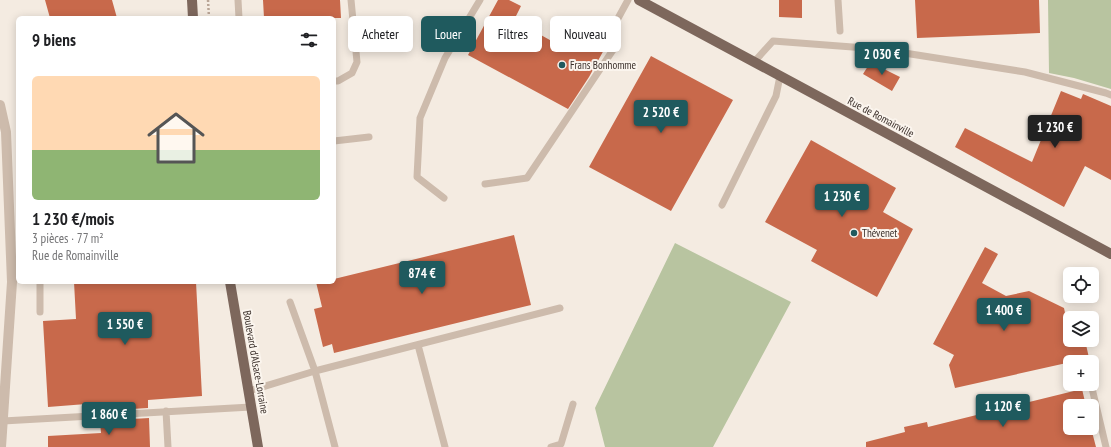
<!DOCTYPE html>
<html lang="fr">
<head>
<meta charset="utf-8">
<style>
	body { margin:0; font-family:"PT Sans Narrow",sans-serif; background:#f2f2f2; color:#202124; height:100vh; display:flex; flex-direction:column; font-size:15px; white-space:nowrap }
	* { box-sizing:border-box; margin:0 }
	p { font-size:13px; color:#757577 }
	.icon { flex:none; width:22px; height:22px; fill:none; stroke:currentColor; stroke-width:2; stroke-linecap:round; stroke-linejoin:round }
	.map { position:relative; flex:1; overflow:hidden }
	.side { position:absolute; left:16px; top:16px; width:320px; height:268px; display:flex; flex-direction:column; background:#fff; border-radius:6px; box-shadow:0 2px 10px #0003 }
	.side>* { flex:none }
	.top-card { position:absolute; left:348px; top:16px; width:380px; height:36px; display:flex; gap:8px }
	.tools { position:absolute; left:1063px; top:267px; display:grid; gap:8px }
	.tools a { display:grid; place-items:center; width:36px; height:36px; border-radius:6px; background:#fff; box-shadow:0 2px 10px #0003; font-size:20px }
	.price { position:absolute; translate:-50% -34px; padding:0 9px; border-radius:4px; background:#1f5a5e; color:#fff; font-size:13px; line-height:26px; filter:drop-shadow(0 1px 2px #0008) }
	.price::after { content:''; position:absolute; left:50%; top:24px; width:12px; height:9px; margin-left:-6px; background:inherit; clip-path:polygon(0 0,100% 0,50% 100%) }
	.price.on { background:#222; color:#fff }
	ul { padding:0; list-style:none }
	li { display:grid; align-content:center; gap:8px; height:212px; padding:0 16px }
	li+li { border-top:1px solid #e0e0e0 }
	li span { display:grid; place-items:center; height:124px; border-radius:6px; color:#555 }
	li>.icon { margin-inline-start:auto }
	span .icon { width:72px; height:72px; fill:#fffc; stroke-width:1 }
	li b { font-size:17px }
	h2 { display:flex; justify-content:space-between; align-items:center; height:48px; padding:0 16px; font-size:17px }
	.chip { padding:0 14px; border-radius:6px; background:#fff; box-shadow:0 2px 10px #0003; font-size:14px; line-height:36px }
	.chip.on { background:#1f5a5e; color:#fff }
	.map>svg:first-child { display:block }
	.green { fill:#b8c4a0 }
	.building { fill:#c8694b }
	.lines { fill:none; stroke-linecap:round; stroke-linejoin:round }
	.path { stroke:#b9a596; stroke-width:2.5; stroke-dasharray:2 2; stroke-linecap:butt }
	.lane { stroke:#cdbbac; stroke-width:7 }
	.street { stroke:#cdbbac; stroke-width:10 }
	.primary { stroke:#7d675c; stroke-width:10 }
	.poi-dot { fill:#1f5a5e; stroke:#fbf5ee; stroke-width:1.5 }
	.labels { text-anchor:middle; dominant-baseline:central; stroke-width:4; stroke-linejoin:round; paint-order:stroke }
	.poi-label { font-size:11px; fill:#3b302b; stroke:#fbf5ee; text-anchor:start }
	.street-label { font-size:11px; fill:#3b302b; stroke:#fbf5ee }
</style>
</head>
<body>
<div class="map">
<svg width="1111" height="447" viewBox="0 0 1111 447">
	<rect width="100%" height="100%" fill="#f4ebe1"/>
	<path class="green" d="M1048 0H1111V89L1074 78 1049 73Z
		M675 243 791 302 713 447H605L595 408Z"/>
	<path class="building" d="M45 0H112L117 18H50Z
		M263 0H340L341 18H264Z
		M498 0H509L521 6 514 20 557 44 566 27 605 48 589 77 568 109 468 55Z
		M779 0H802V18L779 17Z
		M915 0H1039L1040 33 917 38Z
		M651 56 733 100 671 211 589 167Z
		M870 63 878 67V66L900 77 892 91 863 74Z
		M1061 91 1081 99 1083 94 1111 106V180L1085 166 1064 207 955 147 965 128 1032 162Z
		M811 140 896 188 883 212 913 229 877 297 811 261 817 250 765 222Z
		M514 235 531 305 334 353 332 344 323 347 314 309 322 307 316 282H334V279Z
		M985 247 998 254 982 283 1006 296 1029 291 1064 308 1068 327H1070V340H1085L1089 358 955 388 949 365 954 355 933 344Z
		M74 282H196L202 396 148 400V408L99 411V403L48 407 43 321 76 319Z
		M1082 389 1086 406H1070V428H1091L1096 447H866V442L905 432 904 427 927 422 928 427Z
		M149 418 150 447H48V436L101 433 100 421Z"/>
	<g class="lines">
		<path class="path" d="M208 0 209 18"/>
		<path class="lane" d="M238 0 239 18
			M838 0 840 31
			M754 62 773 41 879 49 1025 72 1106 93 1111 95
			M334 81H338L352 73 357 62 351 0
			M334 141 369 137
			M485 184 527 178 617 44 616 22 628 0
			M444 198 417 177 420 118 445 58 480 0
			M722 205 776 96 780 76
			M40 282V312
			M290 302 315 371 335 447
			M418 345 445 447
			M1091 384 1106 447
			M249 391 315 371 560 308
			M166 411 168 447
			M3 421 251 407
			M551 447 561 444 573 404"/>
		<path class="street" d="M0 105 6 132 12 282 1 447"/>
		<path class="primary" d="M192 0 193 18
			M639 0 1111 254
			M230 282 258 447"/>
	</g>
	<g class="poi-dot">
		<circle cx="562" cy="65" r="4"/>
		<circle cx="854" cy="233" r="4"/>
	</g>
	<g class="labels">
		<g class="poi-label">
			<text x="570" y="65">Frans Bonhomme</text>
			<text x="862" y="233">Thévenet</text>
		</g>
		<g class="street-label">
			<text transform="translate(881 117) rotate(28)">Rue de Romainville</text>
			<text transform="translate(256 362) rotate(80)">Boulevard d'Alsace-Lorraine</text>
		</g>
	</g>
</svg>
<div class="tools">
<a><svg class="icon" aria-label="locate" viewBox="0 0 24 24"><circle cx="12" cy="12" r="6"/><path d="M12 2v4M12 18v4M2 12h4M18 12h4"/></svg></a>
<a><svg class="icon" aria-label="layers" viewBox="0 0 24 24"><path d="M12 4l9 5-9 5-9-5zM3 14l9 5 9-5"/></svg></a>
<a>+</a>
<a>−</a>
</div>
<b class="price" style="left:882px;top:76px">2 030 €</b>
<b class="price" style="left:661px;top:134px">2 520 €</b>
<b class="price on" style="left:1055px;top:149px">1 230 €</b>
<b class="price" style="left:842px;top:218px">1 230 €</b>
<b class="price" style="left:422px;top:295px">874 €</b>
<b class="price" style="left:1004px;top:332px">1 400 €</b>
<b class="price" style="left:125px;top:346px">1 550 €</b>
<b class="price" style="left:1003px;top:428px">1 120 €</b>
<b class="price" style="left:109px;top:436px">1 860 €</b>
<div class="top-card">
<a class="chip">Acheter</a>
<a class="chip on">Louer</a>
<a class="chip">Filtres</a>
<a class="chip">Nouveau</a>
</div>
<section class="side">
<h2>9 biens<svg class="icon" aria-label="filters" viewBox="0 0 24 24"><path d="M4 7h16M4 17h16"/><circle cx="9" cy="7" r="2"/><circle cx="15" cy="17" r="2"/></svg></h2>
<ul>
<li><span style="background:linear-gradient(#ffd9b3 60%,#8fb573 0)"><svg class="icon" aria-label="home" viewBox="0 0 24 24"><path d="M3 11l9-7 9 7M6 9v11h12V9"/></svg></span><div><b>1 230 €/mois</b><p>3 pièces · 77 m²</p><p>Rue de Romainville</p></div></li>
</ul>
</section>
</div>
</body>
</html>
